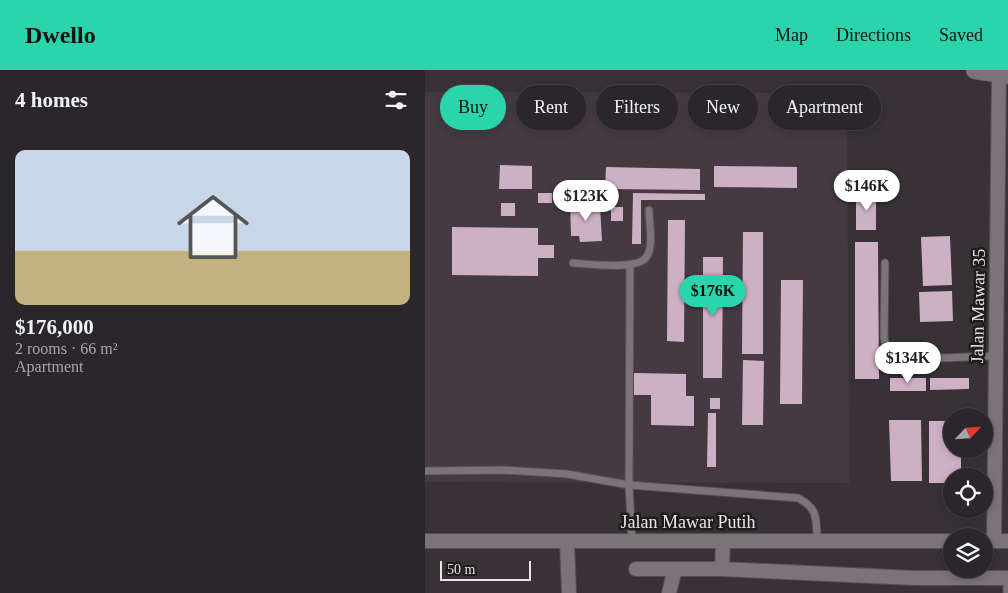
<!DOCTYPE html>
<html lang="en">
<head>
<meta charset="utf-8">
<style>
	body { margin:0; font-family:Georgia,serif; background:#322e31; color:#f1f3f6; height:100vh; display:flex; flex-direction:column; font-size:19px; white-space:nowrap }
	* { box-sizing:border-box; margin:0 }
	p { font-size:16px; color:#a5a5a8 }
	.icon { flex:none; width:28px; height:28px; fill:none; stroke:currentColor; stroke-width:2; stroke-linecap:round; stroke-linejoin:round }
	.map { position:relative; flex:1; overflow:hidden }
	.details { display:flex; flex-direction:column; background:#2a2629; width:425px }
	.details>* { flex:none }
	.guide { position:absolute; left:15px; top:15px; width:475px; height:45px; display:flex; gap:10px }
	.needle { width:32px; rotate:65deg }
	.fabs { position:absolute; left:518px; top:338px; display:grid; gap:10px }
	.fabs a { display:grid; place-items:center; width:50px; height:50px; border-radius:50%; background:#2a2629; box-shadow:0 2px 8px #0003,0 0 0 1px #464346; font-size:25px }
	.scale { position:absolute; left:15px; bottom:12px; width:91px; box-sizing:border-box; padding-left:5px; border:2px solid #e8e4e7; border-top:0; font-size:14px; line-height:18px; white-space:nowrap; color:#e8e4e7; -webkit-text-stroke:4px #1e1b1d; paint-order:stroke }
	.price { position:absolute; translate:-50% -42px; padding:0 11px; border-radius:18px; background:#fff; color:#222; font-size:16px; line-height:32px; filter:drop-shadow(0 1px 2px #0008) }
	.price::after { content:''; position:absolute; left:50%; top:30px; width:15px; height:11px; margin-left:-8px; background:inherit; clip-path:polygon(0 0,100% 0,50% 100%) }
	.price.active { background:#2ad5ac; color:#111 }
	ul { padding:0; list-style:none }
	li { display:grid; align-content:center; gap:10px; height:265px; padding:0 15px }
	li span { display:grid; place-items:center; height:155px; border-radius:10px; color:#555 }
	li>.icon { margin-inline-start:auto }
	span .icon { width:90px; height:90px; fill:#fffc; stroke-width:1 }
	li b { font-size:21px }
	h2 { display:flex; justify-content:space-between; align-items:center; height:60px; padding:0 15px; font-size:21px }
	.pill { padding:0 18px; border-radius:22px; background:#2a2629; box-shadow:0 2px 8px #0003,0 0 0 1px #464346; font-size:18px; line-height:45px }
	.pill.active { background:#2ad5ac; color:#111 }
	header { display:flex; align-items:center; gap:30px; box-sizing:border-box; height:70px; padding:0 25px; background:#2ad5ac; color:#111 }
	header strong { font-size:24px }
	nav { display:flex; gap:28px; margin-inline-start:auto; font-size:18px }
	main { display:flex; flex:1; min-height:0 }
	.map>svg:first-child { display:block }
	.built { fill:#453a42 }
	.building { fill:#cdb0c5 }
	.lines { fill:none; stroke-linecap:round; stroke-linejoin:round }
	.service-casing { stroke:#534f52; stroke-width:9 }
	.minor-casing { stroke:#534f52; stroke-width:16 }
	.tertiary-casing { stroke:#534f52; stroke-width:19 }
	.service { stroke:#7a7378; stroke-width:7 }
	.minor { stroke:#7a7378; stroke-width:14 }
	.tertiary { stroke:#7a7378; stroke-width:18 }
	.labels { text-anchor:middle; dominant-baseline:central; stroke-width:5; stroke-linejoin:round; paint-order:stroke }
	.street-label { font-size:18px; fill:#e8e4e7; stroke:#1e1b1d }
</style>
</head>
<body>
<header>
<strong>Dwello</strong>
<nav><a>Map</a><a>Directions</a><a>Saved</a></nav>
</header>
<main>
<section class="details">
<h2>4 homes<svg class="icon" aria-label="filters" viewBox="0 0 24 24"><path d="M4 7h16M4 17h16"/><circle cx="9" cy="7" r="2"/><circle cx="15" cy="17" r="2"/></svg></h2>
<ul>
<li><span style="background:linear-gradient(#c9d6e8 65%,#c2b280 0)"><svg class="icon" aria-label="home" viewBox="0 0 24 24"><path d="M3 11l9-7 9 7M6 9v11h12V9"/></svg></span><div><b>$176,000</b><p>2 rooms · 66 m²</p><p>Apartment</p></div></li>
</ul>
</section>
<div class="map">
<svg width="583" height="523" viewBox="0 0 583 523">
	<rect width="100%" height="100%" fill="#383237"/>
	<path class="built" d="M0 22 422 23 424 413 0 412Z"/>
	<path class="building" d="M75 95 107 96V119H74Z
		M289 96 372 97V118L289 117Z
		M181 97 275 99V120L180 119Z
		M443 117H451V160H431V129H443Z
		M113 123H127V133H113Z
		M208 123 280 124V130H216V174H207Z
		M170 132 171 135H175L177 171 155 172 154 166H146L145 133Z
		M76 133H90V146H76Z
		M186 137H198V151H186Z
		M243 150H260L259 272 242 271Z
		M27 157 113 158V175H129V188H113V206L27 205Z
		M318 162H338V284H317Z
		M525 166 527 215 498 216 496 167Z
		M430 172H453L454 309H430Z
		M278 187H298L297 308H278Z
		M356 210H378L377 334H355Z
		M527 221 528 251 495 252 494 222Z
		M318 290 339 291 338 355H317Z
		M209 303 261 304V326H269V356L226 355V325H209Z
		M465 308H501V321H465Z
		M505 308H544V319L505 320Z
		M285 328H295V339H285Z
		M283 343H291V397H282Z
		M464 350H496L497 411H466Z
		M504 351H526V379H536V406H526V413H504Z"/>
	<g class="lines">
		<defs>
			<path id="service" d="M148 193C163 194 215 201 222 186 229 174 224 153 224 140
				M460 193 459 267 463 285 488 289 571 286
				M205 196 204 415 207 471
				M0 401 78 400 142 404 204 415 373 428C394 439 391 449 392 471
				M582 508V523"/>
			<path id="minor" d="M569 470 574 2
				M0 471H526
				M559 471H583
				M142 472 144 523
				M211 499H297L489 508H583
				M297 499 298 471
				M244 523 250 499"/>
			<path id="tertiary" d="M550 0 583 5"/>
		</defs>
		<use href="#service" class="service-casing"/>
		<use href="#minor" class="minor-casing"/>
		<use href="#tertiary" class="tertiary-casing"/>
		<use href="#service" class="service"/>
		<use href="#minor" class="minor"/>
		<use href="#tertiary" class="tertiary"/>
	</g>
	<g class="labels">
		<g class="street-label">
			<text transform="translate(553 236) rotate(-89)">Jalan Mawar 35</text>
			<text x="263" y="452">Jalan Mawar Putih</text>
		</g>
	</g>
</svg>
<div class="fabs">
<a><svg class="needle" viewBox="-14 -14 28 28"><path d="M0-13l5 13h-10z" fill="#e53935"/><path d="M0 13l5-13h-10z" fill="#a5a5a8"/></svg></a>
<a><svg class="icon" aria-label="locate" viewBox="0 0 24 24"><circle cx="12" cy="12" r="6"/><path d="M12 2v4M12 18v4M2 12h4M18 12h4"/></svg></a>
<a><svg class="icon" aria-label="layers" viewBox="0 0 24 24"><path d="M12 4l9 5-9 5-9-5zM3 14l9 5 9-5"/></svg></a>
</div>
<div class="scale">50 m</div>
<b class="price" style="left:442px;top:142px">$146K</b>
<b class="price" style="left:161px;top:152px">$123K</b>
<b class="price active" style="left:288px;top:247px">$176K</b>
<b class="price" style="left:483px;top:314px">$134K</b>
<div class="guide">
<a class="pill active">Buy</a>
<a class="pill">Rent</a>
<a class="pill">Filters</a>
<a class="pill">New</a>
<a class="pill">Apartment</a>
</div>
</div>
</main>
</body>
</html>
